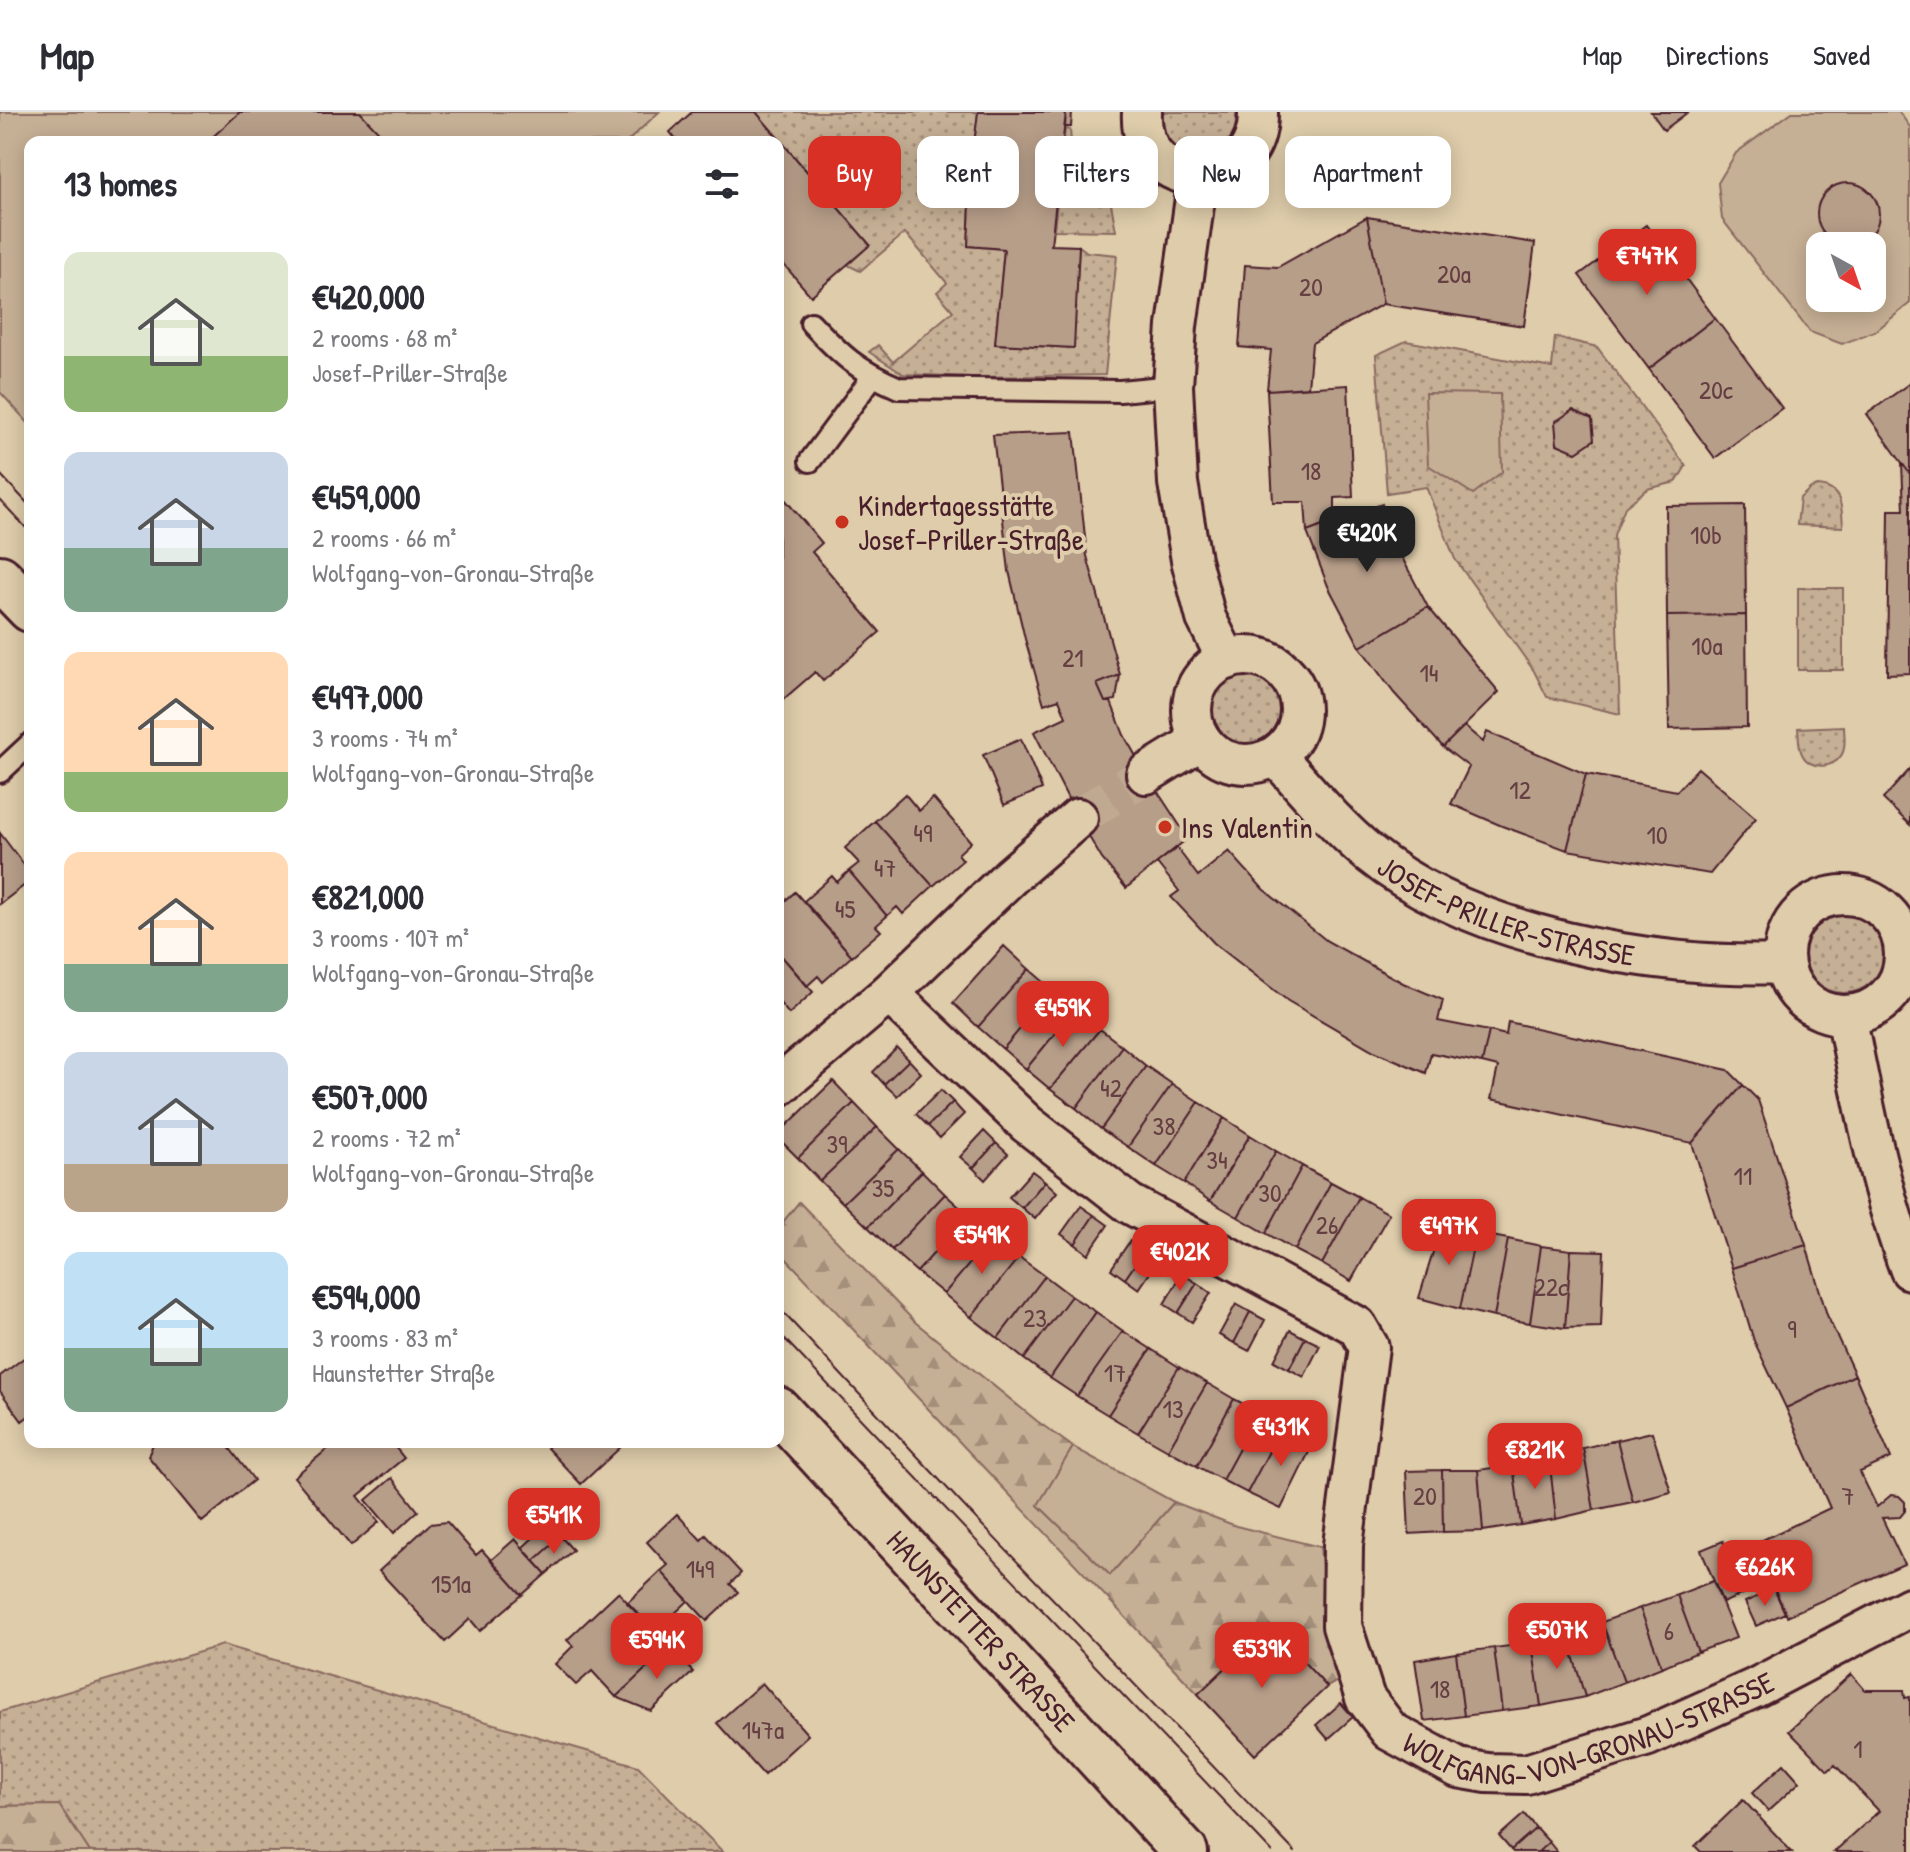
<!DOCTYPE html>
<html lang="en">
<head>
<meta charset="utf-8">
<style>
	body { margin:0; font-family:"Patrick Hand",sans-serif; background:#f7f7f7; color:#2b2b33; height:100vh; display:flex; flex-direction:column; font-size:30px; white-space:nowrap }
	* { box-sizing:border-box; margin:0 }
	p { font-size:26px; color:#7c7c81 }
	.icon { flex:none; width:44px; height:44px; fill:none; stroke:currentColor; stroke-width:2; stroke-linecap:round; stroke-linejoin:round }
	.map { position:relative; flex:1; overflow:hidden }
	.panel { position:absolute; left:24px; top:24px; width:760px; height:1312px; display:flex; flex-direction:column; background:#fff; border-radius:16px; box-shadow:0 4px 20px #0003 }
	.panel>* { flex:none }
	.guide { position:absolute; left:808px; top:24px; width:760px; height:72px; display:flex; gap:16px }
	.needle { width:52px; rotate:140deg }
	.tools { position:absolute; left:1806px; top:120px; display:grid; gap:16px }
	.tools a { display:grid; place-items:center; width:80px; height:80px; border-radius:16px; background:#fff; box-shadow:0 4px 20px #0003; font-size:40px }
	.price { position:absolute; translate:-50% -68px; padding:0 18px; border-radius:16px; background:#d93025; color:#fff; font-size:26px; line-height:52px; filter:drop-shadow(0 2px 4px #0008) }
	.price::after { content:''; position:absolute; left:50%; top:48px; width:24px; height:18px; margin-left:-12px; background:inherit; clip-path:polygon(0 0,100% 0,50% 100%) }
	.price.selected { background:#222; color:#fff }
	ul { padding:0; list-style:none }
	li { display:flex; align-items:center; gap:24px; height:200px; padding:0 40px }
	li span { display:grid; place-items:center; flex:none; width:224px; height:160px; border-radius:16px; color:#555 }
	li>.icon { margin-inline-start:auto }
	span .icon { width:96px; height:96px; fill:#fffc; stroke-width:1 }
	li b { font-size:34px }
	h2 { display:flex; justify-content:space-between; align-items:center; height:96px; padding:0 40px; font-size:34px }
	.tag { padding:0 28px; border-radius:16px; background:#fff; box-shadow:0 4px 20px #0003; font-size:28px; line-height:72px }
	.tag.selected { background:#d93025; color:#fff }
	header { display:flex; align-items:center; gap:48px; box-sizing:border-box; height:112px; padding:0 40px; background:#fff; border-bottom:2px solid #e1e1e2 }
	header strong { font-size:38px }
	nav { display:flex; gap:44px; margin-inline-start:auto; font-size:28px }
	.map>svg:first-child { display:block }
	.grass { fill:url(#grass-dots); stroke:#886860; stroke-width:2 }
	.forest { fill:url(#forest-firs); stroke:#886860; stroke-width:2 }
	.park { fill:#c6b095; stroke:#886860; stroke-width:2; fill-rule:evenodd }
	.building { fill:#b79e89; stroke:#4a1f2b; stroke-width:2 }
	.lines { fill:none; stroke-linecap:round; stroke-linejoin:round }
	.street-tunnel { stroke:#c0a991; stroke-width:38; stroke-dasharray:38 19; stroke-linecap:butt }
	.lane-casing { stroke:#4a1f2b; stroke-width:26 }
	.street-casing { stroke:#4a1f2b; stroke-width:44 }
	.secondary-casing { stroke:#4a1f2b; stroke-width:50 }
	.lane { stroke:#deccaa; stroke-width:20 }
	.street { stroke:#deccaa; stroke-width:38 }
	.secondary { stroke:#deccaa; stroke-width:44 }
	.tram { stroke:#4a1f2b; stroke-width:2 }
	.poi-dot { fill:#c8321e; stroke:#deccaa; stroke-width:3 }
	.labels { text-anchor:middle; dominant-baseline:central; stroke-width:8; stroke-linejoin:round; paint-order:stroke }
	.number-label { font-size:26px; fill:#653f42 }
	.poi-label { font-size:30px; fill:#4a1f2b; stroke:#deccaa; text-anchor:start }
	.street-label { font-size:30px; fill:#4a1f2b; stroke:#deccaa }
</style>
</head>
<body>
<header>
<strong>Map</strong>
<nav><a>Map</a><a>Directions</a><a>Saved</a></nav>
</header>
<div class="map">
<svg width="1910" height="1740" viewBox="0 0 1910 1740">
	<defs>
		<pattern id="grass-dots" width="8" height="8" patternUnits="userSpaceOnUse" patternTransform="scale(2)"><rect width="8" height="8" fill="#c6b095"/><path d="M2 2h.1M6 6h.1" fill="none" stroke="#a38f7a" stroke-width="1.8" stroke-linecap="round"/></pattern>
		<pattern id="forest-firs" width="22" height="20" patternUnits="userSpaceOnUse" patternTransform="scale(2)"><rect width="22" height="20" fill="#c6b095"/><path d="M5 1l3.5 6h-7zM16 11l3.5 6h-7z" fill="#a38f7a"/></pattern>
	</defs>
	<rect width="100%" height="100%" fill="#deccaa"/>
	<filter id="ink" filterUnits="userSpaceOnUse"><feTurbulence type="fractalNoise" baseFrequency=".0125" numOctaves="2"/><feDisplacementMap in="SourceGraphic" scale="16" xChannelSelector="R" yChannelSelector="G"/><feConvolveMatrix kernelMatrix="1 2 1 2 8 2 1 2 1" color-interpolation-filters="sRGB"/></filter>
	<g filter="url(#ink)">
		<path class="grass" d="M756 0H978L972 49 968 134 1004 137 995 232 1073 236 1079 134 1087 140 1117 143 1105 263 972 265 903 262 869 240 878 233 893 250 953 199 937 180 947 171 905 121 860 159 848 153 870 133Z
			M1162 0H1236C1240 59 1158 57 1162 0Z
			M1065 17 1070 18C1071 41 1081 68 1096 86L1109 81 1116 119 1054 118Z
			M1555 225 1597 235 1686 354 1676 370 1647 377 1625 395 1614 423 1620 602 1547 585 1534 559 1455 447 1426 375 1387 381 1376 243 1406 229 1552 256Z
			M1818 374C1842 376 1842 395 1843 415L1797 413 1800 386 1811 376Z
			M1798 476H1843V558H1798Z
			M1210 599a36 36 0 1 1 72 0a36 36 0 1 1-72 0Z
			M1844 614C1844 622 1846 632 1843 640 1836 657 1810 659 1802 642 1798 634 1799 624 1798 616Z
			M1805 842a39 39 0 1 1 78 0a39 39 0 1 1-78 0Z
			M223 1533 638 1654 723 1740H90L59 1693 0 1694V1600Z"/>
		<path class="forest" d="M799 1090 915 1210 1037 1309 1073 1335 1038 1393 1110 1463 1174 1390 1236 1414 1320 1435 1326 1496 1338 1569 1327 1575 1270 1514 1198 1582 778 1138V1116Z
			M59 1693 90 1740H0V1694Z"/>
		<path class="park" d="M0 0H659L627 30H30V313L0 280Z
			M1792 0H1899L1910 15V191L1877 218 1842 232 1810 220 1722 107 1718 71 1736 41ZM1820 134H1872V186H1820Z
			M1425 281 1500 282 1502 360 1473 382 1428 353Z
			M1073 1335 1174 1390 1110 1463 1038 1393Z"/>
		<path class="building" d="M240 0H360L388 30H207Z
			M692 0H756L870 133 811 184 778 146V30H678L670 20Z
			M978 0H1066L1051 133 1079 134 1074 236 995 232 1004 137 968 134 972 49Z
			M1066 0H1072L1071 15H1065Z
			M1651 0H1688L1664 18Z
			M1817 102a31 31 0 1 1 62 0a31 31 0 1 1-62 0Z
			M1367 105 1535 131 1524 214 1383 192Z
			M1367 105 1383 192 1312 231 1308 275 1267 278 1271 238 1239 235 1245 153 1278 155Z
			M1646 113 1715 206 1649 257 1579 163Z
			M1715 206 1782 296 1715 346 1649 257Z
			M1910 271V362L1867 302Z
			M1348 273 1353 385 1335 386V409L1307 420 1305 390H1273L1267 278Z
			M1573 298 1592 307 1594 328 1576 340 1557 332 1555 310Z
			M1074 320 1087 444 1120 563 1097 572 1105 590H1111L1124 623 1146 662 1188 726 1126 776 1102 747 1078 706 1034 620 1066 605 1059 587 1044 592 1025 527 1009 459 993 323Z
			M1902 351 1910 362V561L1887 562 1889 398H1904Z
			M778 379 822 431 812 440 880 520 823 569 815 560 778 592Z
			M1382 392 1398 438 1428 495 1360 535 1328 474 1307 420Z
			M1745 393 1746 503 1667 504 1666 394Z
			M1428 495 1499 580 1443 635 1394 581 1360 535Z
			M1746 503 1747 615 1669 617 1667 504Z
			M1120 563 1116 588 1105 590 1097 572Z
			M1464 614 1483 630 1487 620 1586 662 1567 738 1502 714 1451 692 1469 655 1443 635Z
			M1021 627 1042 677 1004 693 983 643Z
			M1698 656 1756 706 1710 762 1567 738 1586 662 1677 679Z
			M1910 657V713L1883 687Z
			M905 682 919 699 933 686 971 730 958 742 963 748 933 774 875 709Z
			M875 709 933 774 903 802 897 795 887 804 849 759 859 751 845 736Z
			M0 721 30 761V769L0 792Z
			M1177 736 1198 764 1229 739 1263 777 1327 829 1403 871 1443 888 1438 909 1489 919 1482 951 1431 941 1426 961 1374 939 1288 889 1214 831 1171 785 1179 779 1157 751Z
			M849 759 887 804 876 814 881 819 852 844 804 789 832 764 837 770Z
			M795 780 852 844 823 870 818 864 807 874 778 840V795Z
			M1004 834 1029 857 978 915 953 891Z
			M778 840 813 880 789 902 778 889Z
			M1029 857 1053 878 1003 937 978 915Z
			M1053 878 1075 897 1026 957 1003 937Z
			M1075 897 1100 917 1050 977 1026 957Z
			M1508 910 1728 958 1743 973 1692 1031 1491 987 1498 955 1482 951 1489 919 1506 923Z
			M1100 917 1122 934 1076 996 1050 977Z
			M1122 934 1146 954 1101 1017 1076 996Z
			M897 936 909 948 884 972 873 960Z
			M909 948 921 961 897 984 884 972Z
			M1146 954 1172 972 1128 1035 1101 1017Z
			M833 969 854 991 798 1046 778 1026V1022Z
			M1172 972 1199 990 1156 1054 1128 1035Z
			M1743 973 1758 988 1806 1133 1732 1156 1692 1031Z
			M941 978 953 990 928 1014 916 1002Z
			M953 990 964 1002 940 1026 928 1014Z
			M1199 990 1224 1006 1184 1071 1156 1054Z
			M854 991 877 1015 820 1069 798 1046Z
			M1224 1006 1250 1023 1210 1089 1184 1071Z
			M877 1015 899 1037 843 1091 820 1069Z
			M984 1019 996 1031 973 1056 960 1045Z
			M1250 1023 1276 1039 1238 1105 1210 1089Z
			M996 1031 1008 1042 985 1068 973 1056Z
			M899 1037 922 1059 868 1115 843 1091Z
			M1276 1039 1302 1054 1266 1121 1238 1105Z
			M1302 1054 1331 1070 1295 1138 1266 1121Z
			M922 1059 945 1082 892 1138 868 1115Z
			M1032 1059 1045 1069 1022 1096 1009 1085Z
			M1045 1069 1057 1080 1035 1107 1022 1096Z
			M1331 1070 1359 1085 1322 1152 1295 1138Z
			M945 1082 968 1103 917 1160 892 1138Z
			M1359 1085 1389 1102 1351 1169 1322 1152Z
			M1081 1094 1094 1103 1075 1132 1061 1122Z
			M968 1103 993 1124 944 1182 917 1160Z
			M1094 1103 1108 1113 1088 1142 1075 1132Z
			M1442 1111 1476 1121 1460 1197 1419 1186Z
			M1476 1121 1508 1127 1494 1205 1460 1197Z
			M993 1124 1019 1145 971 1205 944 1182Z
			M1508 1127 1541 1134 1530 1211 1494 1205Z
			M1130 1129 1144 1139 1125 1167 1111 1157Z
			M1806 1133 1827 1203 1855 1263 1786 1296 1754 1229 1732 1156Z
			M1541 1134 1571 1138 1565 1216 1530 1211Z
			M1571 1138 1604 1139 1601 1215 1565 1216Z
			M1144 1139 1158 1149 1139 1177 1125 1167Z
			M1019 1145 1045 1164 998 1226 971 1205Z
			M1182 1162 1197 1171 1178 1201 1164 1192Z
			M1045 1164 1071 1184 1024 1247 998 1226Z
			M1197 1171 1211 1181 1192 1210 1178 1201Z
			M1071 1184 1096 1200 1050 1266 1024 1247Z
			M1236 1192 1250 1200 1234 1231 1219 1223Z
			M1096 1200 1123 1219 1077 1284 1050 1266Z
			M1250 1200 1265 1208 1249 1239 1234 1231Z
			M1290 1218 1305 1226 1289 1257 1274 1249Z
			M1123 1219 1151 1237 1108 1303 1077 1284Z
			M1305 1226 1320 1233 1304 1265 1289 1257Z
			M1151 1237 1179 1255 1138 1321 1108 1303Z
			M25 1245 30 1251V1303L22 1309 0 1279V1264Z
			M1179 1255 1207 1271 1168 1338 1138 1321Z
			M1855 1263 1891 1346 1860 1360 1877 1395 1891 1383 1899 1384 1905 1390V1399L1900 1405 1882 1406 1904 1452 1787 1504 1754 1432 1830 1396 1786 1296Z
			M1207 1271 1234 1287 1197 1354 1168 1338Z
			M1234 1287 1259 1300 1222 1368 1197 1354Z
			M1259 1300 1283 1313 1247 1381 1222 1368Z
			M1283 1313 1314 1330 1281 1397 1247 1381Z
			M1652 1320 1671 1380 1633 1390 1617 1328Z
			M1617 1328 1633 1390 1594 1398 1583 1336Z
			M154 1330H225L254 1368 202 1410 148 1344Z
			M336 1330H391L404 1346 358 1384 379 1410 351 1434 294 1365Z
			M553 1330H619L622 1334 581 1372 547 1336Z
			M1583 1336 1594 1398 1556 1407 1549 1345Z
			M1549 1345 1556 1407 1521 1413 1513 1353Z
			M1513 1353 1521 1413 1483 1419 1478 1358Z
			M1442 1358H1478L1483 1419 1443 1420Z
			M1442 1358 1443 1420 1409 1422 1406 1359Z
			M392 1366 418 1399 394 1421 366 1388Z
			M677 1402 701 1428 706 1423 741 1461 730 1472 738 1480 707 1509 661 1459 668 1453 647 1430Z
			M447 1410 476 1443 482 1438 522 1483 480 1519 470 1507 445 1530 379 1459 430 1412Z
			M549 1411 561 1425 534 1449 522 1436Z
			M561 1425 573 1438 546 1462 534 1449Z
			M515 1427 546 1462 522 1483 491 1448Z
			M1723 1429 1745 1481 1723 1491 1701 1438Z
			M661 1459 688 1489 655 1520 627 1491Z
			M1713 1469 1736 1526 1698 1540 1677 1483Z
			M1774 1477 1785 1501 1756 1514 1745 1490Z
			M618 1480 669 1535 616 1585 592 1559 576 1573 555 1552 573 1534 567 1528Z
			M1677 1483 1698 1540 1662 1555 1640 1496Z
			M1640 1496 1662 1555 1624 1570 1602 1510Z
			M1602 1510 1624 1570 1585 1585 1567 1523Z
			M1270 1514 1327 1575 1255 1643 1198 1582Z
			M1567 1523 1585 1585 1541 1594 1532 1531Z
			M1532 1531 1541 1594 1502 1599 1494 1536Z
			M669 1535 693 1560 651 1599 616 1585Z
			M1494 1536 1502 1599 1464 1604 1456 1541Z
			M1456 1541 1464 1604 1424 1609 1415 1548Z
			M1851 1562 1865 1578H1904L1905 1586 1910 1585V1740H1834L1879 1699 1835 1653 1828 1659 1789 1619Z
			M762 1571 808 1623 764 1663 717 1611Z
			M1341 1591 1353 1605 1328 1627 1316 1613Z
			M1784 1652 1800 1670 1768 1699 1752 1681Z
			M1743 1688 1792 1740H1701L1695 1734Z
			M1524 1702 1536 1716 1511 1738 1499 1724Z
			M1536 1716 1549 1730 1538 1740H1513L1511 1738Z
			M1549 1730 1557 1740H1538Z"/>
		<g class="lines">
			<path class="street-tunnel" d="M1078 706 1146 662"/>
			<defs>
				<path id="lane" d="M811 211C842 244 857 258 899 276L1120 279 1173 274
					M810 349 873 264
					M0 660 30 632"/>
				<g id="street">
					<path d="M1142 0C1137 84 1260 86 1258 0"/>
					<path d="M1198 65 1177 214 1173 274 1178 371 1191 448 1206 506 1227 548"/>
					<circle cx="1246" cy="598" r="54"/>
					<path id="s1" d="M1276 644C1305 676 1335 713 1369 741 1472 825 1654 857 1784 852"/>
					<path d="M1146 662 1201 628"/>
					<circle cx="1844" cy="843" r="60"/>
					<path id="s2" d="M889 881 1027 1012 1130 1092 1357 1214 1369 1235 1343 1433 1342 1514 1365 1586 1390 1619 1458 1656 1487 1661 1526 1662 1648 1624 1755 1576 1910 1495"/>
					<path d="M1846 903C1863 988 1879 1077 1910 1158"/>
					<path d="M778 975 889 881 1011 764 1078 706"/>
				</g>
				<g id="secondary">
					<path d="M0 466 30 497"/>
					<path id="s3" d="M778 1298 1185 1740"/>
				</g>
			</defs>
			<use href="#lane" class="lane-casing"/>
			<use href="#street" class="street-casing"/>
			<use href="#secondary" class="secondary-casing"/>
			<use href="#lane" class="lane"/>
			<use href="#street" class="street"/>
			<use href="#secondary" class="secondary"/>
			<path class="tram" d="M0 362 30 394
				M0 388 30 420
				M778 1195 962 1392 1295 1740
				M778 1220 1272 1740"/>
		</g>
	</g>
	<g class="poi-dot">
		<circle cx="842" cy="410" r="8"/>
		<circle cx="1165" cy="715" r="8"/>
	</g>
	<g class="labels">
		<g class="number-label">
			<text x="1454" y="161">20a</text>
			<text x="1311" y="174">20</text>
			<text x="1716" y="277">20c</text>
			<text x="1311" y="358">18</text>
			<text x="1706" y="422">10b</text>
			<text x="1707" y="533">10a</text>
			<text x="1073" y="545">21</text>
			<text x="1429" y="560">14</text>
			<text x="1520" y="677">12</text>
			<text x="923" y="720">49</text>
			<text x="1657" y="722">10</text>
			<text x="885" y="755">47</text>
			<text x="845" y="796">45</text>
			<text x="1111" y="975">42</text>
			<text x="1164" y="1013">38</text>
			<text x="837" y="1031">39</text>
			<text x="1217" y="1047">34</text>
			<text x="1743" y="1063">11</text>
			<text x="883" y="1075">35</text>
			<text x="1270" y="1080">30</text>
			<text x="1327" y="1112">26</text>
			<text x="1551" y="1174">22c</text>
			<text x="1035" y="1205">23</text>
			<text x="1792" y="1216">9</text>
			<text x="1115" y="1260">17</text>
			<text x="1173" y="1296">13</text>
			<text x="1425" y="1383">20</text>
			<text x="1848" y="1383">7</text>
			<text x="700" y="1456">149</text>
			<text x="451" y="1471">151a</text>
			<text x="1669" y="1518">6</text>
			<text x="1440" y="1576">18</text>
			<text x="763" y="1617">147a</text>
			<text x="1858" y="1636">1</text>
		</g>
		<g class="poi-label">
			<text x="858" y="393">Kindertagesstätte<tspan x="858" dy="34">Josef-Priller-Straße</tspan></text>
			<text x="1181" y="715">Ins Valentin</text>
		</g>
		<g class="street-label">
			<text stroke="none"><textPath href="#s1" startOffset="286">JOSEF-PRILLER-STRASSE</textPath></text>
			<text stroke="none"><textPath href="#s3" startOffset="300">HAUNSTETTER STRASSE</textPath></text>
			<text stroke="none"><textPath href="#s2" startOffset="1214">WOLFGANG-VON-GRONAU-STRASSE</textPath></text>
		</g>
	</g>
</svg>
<div class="tools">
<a><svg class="needle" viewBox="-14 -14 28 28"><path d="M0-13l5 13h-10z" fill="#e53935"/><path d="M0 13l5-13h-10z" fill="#7c7c81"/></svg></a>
</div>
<b class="price" style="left:1647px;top:185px">€747K</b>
<b class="price selected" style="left:1367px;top:462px">€420K</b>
<b class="price" style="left:1063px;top:937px">€459K</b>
<b class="price" style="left:1449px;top:1155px">€497K</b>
<b class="price" style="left:982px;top:1164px">€549K</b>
<b class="price" style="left:1180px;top:1181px">€402K</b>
<b class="price" style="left:1281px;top:1356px">€431K</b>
<b class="price" style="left:1535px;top:1379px">€821K</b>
<b class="price" style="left:554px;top:1444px">€541K</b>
<b class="price" style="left:1765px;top:1496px">€626K</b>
<b class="price" style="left:1557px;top:1559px">€507K</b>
<b class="price" style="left:657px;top:1569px">€594K</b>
<b class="price" style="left:1262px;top:1578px">€539K</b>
<div class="guide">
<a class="tag selected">Buy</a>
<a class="tag">Rent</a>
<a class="tag">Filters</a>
<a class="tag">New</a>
<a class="tag">Apartment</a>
</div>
<section class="panel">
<h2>13 homes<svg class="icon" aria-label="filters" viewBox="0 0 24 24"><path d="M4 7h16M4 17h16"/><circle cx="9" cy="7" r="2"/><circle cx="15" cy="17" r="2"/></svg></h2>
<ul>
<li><span style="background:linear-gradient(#dfe7d0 65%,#8fb573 0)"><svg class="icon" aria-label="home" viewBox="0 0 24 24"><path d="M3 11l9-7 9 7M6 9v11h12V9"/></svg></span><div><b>€420,000</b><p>2 rooms · 68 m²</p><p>Josef-Priller-Straße</p></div></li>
<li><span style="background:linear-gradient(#c9d6e8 60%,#7fa58c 0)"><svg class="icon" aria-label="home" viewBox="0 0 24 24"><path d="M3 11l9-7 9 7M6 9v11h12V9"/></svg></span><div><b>€459,000</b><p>2 rooms · 66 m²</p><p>Wolfgang-von-Gronau-Straße</p></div></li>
<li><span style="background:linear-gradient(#ffd9b3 75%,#8fb573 0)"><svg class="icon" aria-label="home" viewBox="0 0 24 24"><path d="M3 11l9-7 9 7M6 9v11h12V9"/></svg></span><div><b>€497,000</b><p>3 rooms · 74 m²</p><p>Wolfgang-von-Gronau-Straße</p></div></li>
<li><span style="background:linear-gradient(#ffd9b3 70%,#7fa58c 0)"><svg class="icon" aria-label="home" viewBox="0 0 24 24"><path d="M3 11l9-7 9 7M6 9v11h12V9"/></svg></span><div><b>€821,000</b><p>3 rooms · 107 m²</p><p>Wolfgang-von-Gronau-Straße</p></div></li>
<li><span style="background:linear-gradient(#c9d6e8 70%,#b9a48a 0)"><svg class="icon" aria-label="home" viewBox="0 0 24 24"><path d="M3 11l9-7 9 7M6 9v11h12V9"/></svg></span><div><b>€507,000</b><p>2 rooms · 72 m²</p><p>Wolfgang-von-Gronau-Straße</p></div></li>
<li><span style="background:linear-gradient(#bfe0f5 60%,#7fa58c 0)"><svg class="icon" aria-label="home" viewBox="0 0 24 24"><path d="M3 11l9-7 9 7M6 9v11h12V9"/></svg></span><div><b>€594,000</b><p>3 rooms · 83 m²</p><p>Haunstetter Straße</p></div></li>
</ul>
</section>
</div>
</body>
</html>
